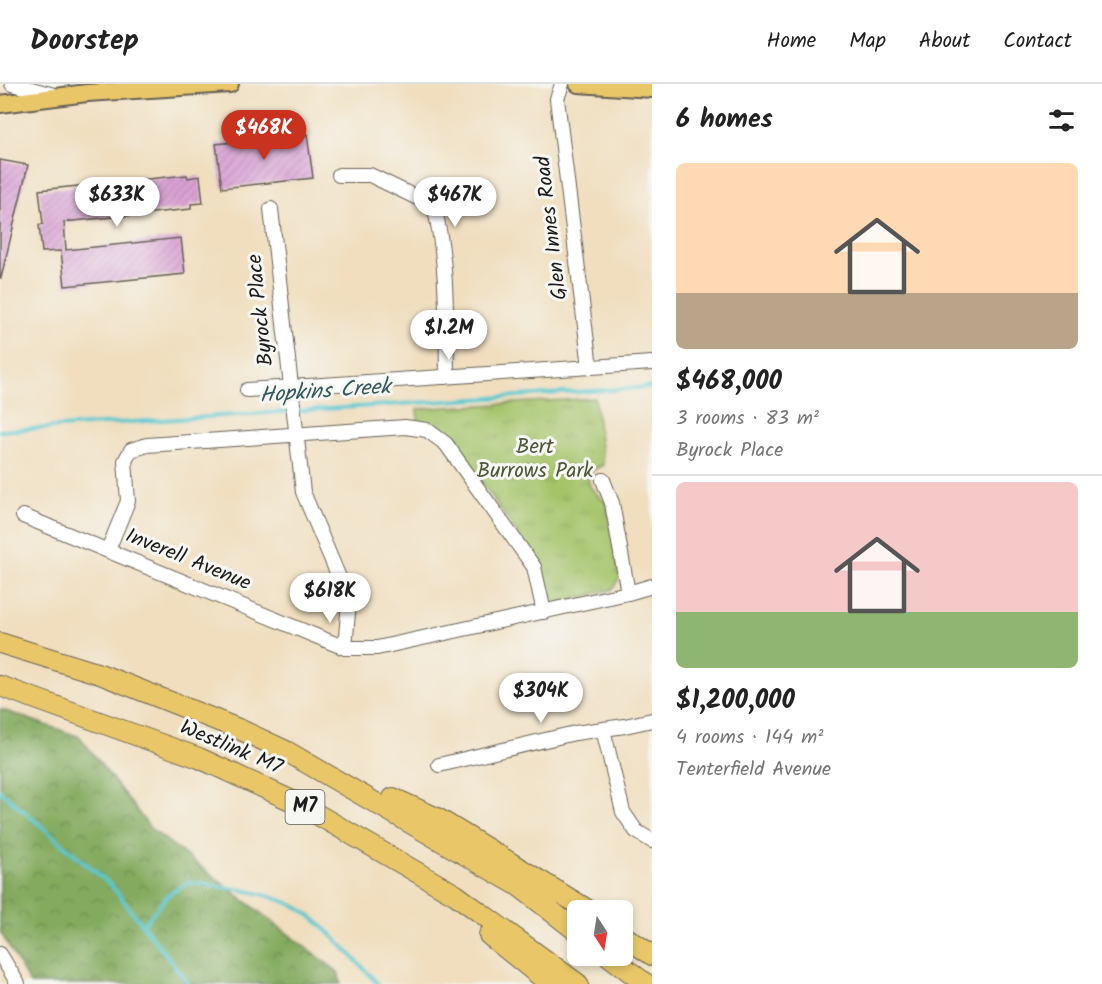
<!DOCTYPE html>
<html lang="en">
<head>
<meta charset="utf-8">
<style>
	body { margin:0; font-family:Kalam,sans-serif; background:#f2f2f2; color:#222; height:100vh; display:flex; flex-direction:column; font-size:22px; white-space:nowrap }
	* { box-sizing:border-box; margin:0 }
	p { font-size:20px; color:#767676 }
	.icon { flex:none; width:33px; height:33px; fill:none; stroke:currentColor; stroke-width:2; stroke-linecap:round; stroke-linejoin:round }
	.map { position:relative; flex:1; overflow:hidden }
	.drawer { display:flex; flex-direction:column; background:#fff; width:450px }
	.drawer>* { flex:none }
	.needle { width:39px; rotate:168deg }
	.buttons { position:absolute; left:567px; top:816px; display:grid; gap:12px }
	.buttons a { display:grid; place-items:center; width:66px; height:66px; border-radius:9px; background:#fff; box-shadow:0 3px 9px #0003; font-size:30px }
	.price { position:absolute; translate:-50% -51px; padding:0 14px; border-radius:21px; background:#fff; color:#222; font-size:20px; line-height:39px; filter:drop-shadow(0 2px 3px #0008) }
	.price::after { content:''; position:absolute; left:50%; top:36px; width:18px; height:14px; margin-left:-9px; background:inherit; clip-path:polygon(0 0,100% 0,50% 100%) }
	.price.on { background:#c8321e; color:#fff }
	ul { padding:0; list-style:none }
	li { display:grid; align-content:center; gap:12px; height:318px; padding:0 24px }
	li+li { border-top:2px solid #e0e0e0 }
	li span { display:grid; place-items:center; height:186px; border-radius:9px; color:#555 }
	li>.icon { margin-inline-start:auto }
	span .icon { width:108px; height:108px; fill:#fffc; stroke-width:1 }
	li b { font-size:26px }
	h2 { display:flex; justify-content:space-between; align-items:center; height:72px; padding:0 24px; font-size:26px }
	header { display:flex; align-items:center; gap:36px; box-sizing:border-box; height:84px; padding:0 30px; background:#fff; border-bottom:2px solid #e0e0e0 }
	header strong { font-size:28px }
	nav { display:flex; gap:33px; margin-inline-start:auto; font-size:21px }
	main { display:flex; flex:1; min-height:0 }
	.map>svg:first-child { display:block }
	.forest { fill:url(#forest-crowns); stroke:#50633e; stroke-width:1.5 }
	.park { fill:url(#park-tufts); stroke:#607044; stroke-width:1.5 }
	.lines { fill:none; stroke-linecap:round; stroke-linejoin:round }
	.stream { stroke:#5ac7cf; stroke-width:4 }
	.building { fill:url(#building-hatch) }
	.minor-casing { stroke:#666055; stroke-width:16 }
	.major-casing { stroke:#666055; stroke-width:20 }
	.highway-casing { stroke:#666055; stroke-width:22 }
	.minor { stroke:#fff; stroke-width:14 }
	.major { stroke:#e9c769; stroke-width:16 }
	.highway { stroke:#e9c769; stroke-width:20 }
	.labels { text-anchor:middle; dominant-baseline:central; stroke-width:6; stroke-linejoin:round; paint-order:stroke }
	.shield { fill:#f6f6f2; stroke:#5d5d5c; stroke-width:1.5 }
	.shield-label { font-size:20px; font-weight:bold; fill:#1c1c1c }
	.street-label { font-size:21px; fill:#1c1c1c; stroke:#f6f6f2 }
	.park-label { font-size:21px; fill:#4c5738; stroke:#f6f6f2 }
	.water-label { font-size:22px; font-style:italic; fill:#32585b; stroke:#f6f6f2 }
</style>
</head>
<body>
<header>
<strong>Doorstep</strong>
<nav><a>Home</a><a>Map</a><a>About</a><a>Contact</a></nav>
</header>
<main>
<div class="map">
<svg width="652" height="900" viewBox="0 0 652 900">
	<defs>
		<pattern id="forest-crowns" width="20" height="18" patternUnits="userSpaceOnUse" patternTransform="scale(1.5)"><rect width="20" height="18" fill="#84aa5f"/><path d="M2 6a3 3 0 1 1 6 0M12 15a3 3 0 1 1 6 0" fill="none" stroke="#6b8a4e"/></pattern>
		<pattern id="park-tufts" width="24" height="20" patternUnits="userSpaceOnUse" patternTransform="scale(1.5)"><rect width="24" height="20" fill="#a5c46b"/><path d="M3 7l-1-3M5 7V3M7 7l1-3M15 17l-1-3M17 17v-4M19 17l1-3" fill="none" stroke="#8da85c"/></pattern>
		<pattern id="building-hatch" width="6" height="6" patternUnits="userSpaceOnUse" patternTransform="scale(1.5)"><rect width="6" height="6" fill="#d9a1d4"/><path d="M-1 1l2-2M0 6l6-6M5 7l2-2" fill="none" stroke="#ba8ab5"/></pattern>
	</defs>
	<rect width="100%" height="100%" fill="#f6f6f2"/>
	<filter id="ink" filterUnits="userSpaceOnUse"><feTurbulence type="fractalNoise" baseFrequency=".0167" numOctaves="2"/><feDisplacementMap in="SourceGraphic" scale="12" xChannelSelector="R" yChannelSelector="G"/><feConvolveMatrix kernelMatrix="1 2 1 2 8 2 1 2 1" color-interpolation-filters="sRGB"/></filter>
	<filter id="wash" filterUnits="userSpaceOnUse"><feTurbulence type="fractalNoise" baseFrequency=".008" numOctaves="4" result="noise"/><feDisplacementMap in="SourceGraphic" scale="24" xChannelSelector="R" yChannelSelector="G"/><feGaussianBlur stdDeviation="1.35" result="paint"/><feColorMatrix in="noise" values="0 0 0 0 0 0 0 0 0 0 0 0 0 0 0 0 0 1.4 0 .05"/><feComposite in="paint" operator="in"/></filter>
	<g filter="url(#wash)">
		<rect width="100%" height="100%" fill="#f0debe"/>
		<path class="forest" d="M0 625 80 653 150 744 338 888 341 900H30L0 847Z"/>
		<path class="park" d="M595 314 603 381 593 386 588 396 591 404 606 419 620 492 615 502 611 506 561 518 557 517 548 511 537 478 452 355 434 341 418 337 417 325Z"/>
		<g class="lines">
			<path class="stream" d="M0 347 652 303
				M0 707 112 802 189 900
				M143 841 168 811 188 798C223 803 260 806 293 821 318 832 358 879 378 900"/>
		</g>
		<g id="blocks">
			<path class="building" d="M307 50 313 94 222 104 216 60Z
				M0 76 28 81 1 194H0Z
				M187 91 188 94 200 92 203 119 191 120V125L64 138 66 166 181 154 185 190 65 202 61 167 42 168 39 141 43 140 39 106Z"/>
		</g>
	</g>
	<g filter="url(#ink)">
		<use href="#blocks" fill-opacity="0" stroke="#666055" stroke-width="1.5"/>
		<g class="lines">
			<defs>
				<path id="minor" d="M12 0 54 11
					M562 0 557 15 590 283
					M339 91H370L434 122C448 178 446 236 447 293
					M271 125 303 408 349 517 345 564
					M247 306 652 279
					M603 396 612 419 628 509
					M23 432 345 564H377L628 509 652 502
					M108 466 128 417 125 377 131 366 147 361 405 343 427 346 446 360 534 483 544 528
					M603 645 623 728 636 747 652 757
					M439 681 575 649 625 642 652 636
					M0 870 18 900"/>
				<path id="major" d="M578 0 652 5
					M0 20 87 9 230 0"/>
				<path id="highway" d="M0 559 100 590 241 646 286 667 519 802 578 848
					M0 602 199 674 301 721 456 811 578 900
					M393 714 437 734 588 826
					M489 851 550 900
					M622 851 652 871
					M609 872 646 900"/>
			</defs>
			<use href="#minor" class="minor-casing"/>
			<use href="#major" class="major-casing"/>
			<use href="#highway" class="highway-casing"/>
			<use href="#minor" class="minor"/>
			<use href="#major" class="major"/>
			<use href="#highway" class="highway"/>
		</g>
	</g>
	<g class="labels">
		<rect class="shield" x="285.5" y="706" width="39" height="34" rx="4.5"/>
		<g class="shield-label">
			<text x="305" y="723">M7</text>
		</g>
		<g class="street-label">
			<text transform="translate(552 144) rotate(-97)">Glen Innes Road</text>
			<text transform="translate(261 226) rotate(-96)">Byrock Place</text>
			<text transform="translate(188 476) rotate(22)">Inverell Avenue</text>
			<text transform="translate(231 664) rotate(23)">Westlink M7</text>
		</g>
		<g class="park-label">
			<text x="535" y="363">Bert<tspan x="535" dy="24">Burrows Park</tspan></text>
		</g>
		<g class="water-label">
			<text transform="translate(325 308) rotate(-4)">Hopkins Creek</text>
		</g>
	</g>
</svg>
<div class="buttons">
<a><svg class="needle" viewBox="-14 -14 28 28"><path d="M0-13l5 13h-10z" fill="#e53935"/><path d="M0 13l5-13h-10z" fill="#767676"/></svg></a>
</div>
<b class="price on" style="left:264px;top:77px">$468K</b>
<b class="price" style="left:117px;top:144px">$633K</b>
<b class="price" style="left:455px;top:144px">$467K</b>
<b class="price" style="left:449px;top:277px">$1.2M</b>
<b class="price" style="left:330px;top:540px">$618K</b>
<b class="price" style="left:541px;top:640px">$304K</b>
</div>
<section class="drawer">
<h2>6 homes<svg class="icon" aria-label="filters" viewBox="0 0 24 24"><path d="M4 7h16M4 17h16"/><circle cx="9" cy="7" r="2"/><circle cx="15" cy="17" r="2"/></svg></h2>
<ul>
<li><span style="background:linear-gradient(#ffd9b3 70%,#b9a48a 0)"><svg class="icon" aria-label="home" viewBox="0 0 24 24"><path d="M3 11l9-7 9 7M6 9v11h12V9"/></svg></span><div><b>$468,000</b><p>3 rooms · 83 m²</p><p>Byrock Place</p></div></li>
<li><span style="background:linear-gradient(#f6c9c9 70%,#8fb573 0)"><svg class="icon" aria-label="home" viewBox="0 0 24 24"><path d="M3 11l9-7 9 7M6 9v11h12V9"/></svg></span><div><b>$1,200,000</b><p>4 rooms · 144 m²</p><p>Tenterfield Avenue</p></div></li>
</ul>
</section>
</main>
</body>
</html>
